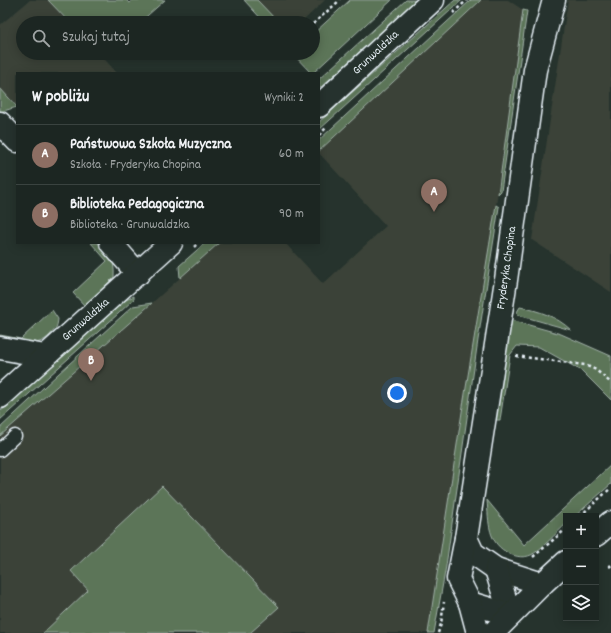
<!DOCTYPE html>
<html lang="pl">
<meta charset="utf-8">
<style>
body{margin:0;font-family:Dekko,sans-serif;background:#252e2a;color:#f1f3f6}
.controls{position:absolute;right:12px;bottom:12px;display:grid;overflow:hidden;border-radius:0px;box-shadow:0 2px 10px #0003}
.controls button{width:36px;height:36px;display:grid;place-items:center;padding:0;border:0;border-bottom:1px solid #3a4340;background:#1c2622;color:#f1f3f6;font:20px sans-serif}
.you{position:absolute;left:397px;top:393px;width:14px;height:14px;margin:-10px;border:3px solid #fff;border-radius:50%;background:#1a73e8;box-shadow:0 0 0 6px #1a73e833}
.badge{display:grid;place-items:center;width:26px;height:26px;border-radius:50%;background:#ffd166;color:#fff;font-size:13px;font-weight:700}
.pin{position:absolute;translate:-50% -33px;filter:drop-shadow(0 1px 2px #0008)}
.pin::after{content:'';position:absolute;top:21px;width:14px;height:12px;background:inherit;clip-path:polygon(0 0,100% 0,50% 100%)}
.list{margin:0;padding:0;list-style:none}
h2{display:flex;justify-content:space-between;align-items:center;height:52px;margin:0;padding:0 16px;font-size:17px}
h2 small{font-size:13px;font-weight:400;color:#a0a5a5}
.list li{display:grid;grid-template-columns:26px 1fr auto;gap:12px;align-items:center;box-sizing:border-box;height:60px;padding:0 16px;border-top:1px solid #3a4340}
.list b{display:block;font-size:15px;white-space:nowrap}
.list p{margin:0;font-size:13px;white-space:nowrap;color:#a0a5a5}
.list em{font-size:13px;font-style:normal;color:#a0a5a5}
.icon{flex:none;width:22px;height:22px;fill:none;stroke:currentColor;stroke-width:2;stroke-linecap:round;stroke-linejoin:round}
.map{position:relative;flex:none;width:611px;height:633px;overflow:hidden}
.search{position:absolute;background:#1c2622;box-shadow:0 2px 10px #0003;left:16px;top:16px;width:304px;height:44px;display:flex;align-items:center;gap:10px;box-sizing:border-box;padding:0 14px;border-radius:22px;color:#a0a5a5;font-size:15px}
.panel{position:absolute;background:#1c2622;box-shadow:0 2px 10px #0003;left:16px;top:72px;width:304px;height:172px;border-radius:0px}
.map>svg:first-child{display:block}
.built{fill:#3b4339}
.green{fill:#5b7459;stroke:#a2b2a8}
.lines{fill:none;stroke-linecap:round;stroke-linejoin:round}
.service-casing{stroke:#e8f1f8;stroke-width:15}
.minor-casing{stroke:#e8f1f8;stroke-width:25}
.tertiary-casing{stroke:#e8f1f8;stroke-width:25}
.path{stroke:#e8f1f8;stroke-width:2.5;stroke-dasharray:3 3;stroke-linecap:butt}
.service{stroke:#26332d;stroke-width:12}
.minor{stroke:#26332d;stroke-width:22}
.tertiary{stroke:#26332d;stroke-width:22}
.labels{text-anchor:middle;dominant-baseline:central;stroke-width:4;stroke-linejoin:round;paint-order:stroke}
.street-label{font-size:12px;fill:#e8f1f8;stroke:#26332d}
</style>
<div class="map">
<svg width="611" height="633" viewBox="0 0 611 633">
<rect width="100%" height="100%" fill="#26332d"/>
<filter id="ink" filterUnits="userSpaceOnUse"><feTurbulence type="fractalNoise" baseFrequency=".025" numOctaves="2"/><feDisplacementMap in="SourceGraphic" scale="8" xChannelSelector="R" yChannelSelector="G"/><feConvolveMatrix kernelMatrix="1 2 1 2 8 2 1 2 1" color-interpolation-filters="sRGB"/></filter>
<g filter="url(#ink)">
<g class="built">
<path d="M 30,0 L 48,0 L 70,23 L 23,23 L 23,53 L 99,53 L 117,73 L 17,73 L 17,107 L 0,88 L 0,25 Z"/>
<path d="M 257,0 L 325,0 L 301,23 L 279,23 Z"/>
<path d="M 481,0 L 508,0 L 523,10 L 494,220 L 462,412 L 428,633 L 250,633 L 279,607 L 162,486 L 71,571 L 88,590 L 43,633 L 0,633 L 0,436 L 152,303 L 219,243 L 285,243 L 323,284 L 386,226 L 319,153 L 319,151 Z"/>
<path d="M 568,0 L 611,0 L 611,292 L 532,240 Z"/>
</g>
<g class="green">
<path d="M 48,0 L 126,0 L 129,3 L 133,0 L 165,0 L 139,23 L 70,23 Z"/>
<path d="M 244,0 L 257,0 L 279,23 L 265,23 Z"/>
<path d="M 350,0 L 392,0 L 313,73 L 311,73 L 292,53 L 313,53 L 313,34 Z"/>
<path d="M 406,0 L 417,0 L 321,87 L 319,86 L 319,79 Z"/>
<path d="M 455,0 L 462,0 L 319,130 L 319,122 Z"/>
<path d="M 471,0 L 481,0 L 319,151 L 319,140 Z"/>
<path d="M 523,10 L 527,11 L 501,191 L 498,194 Z"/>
<path d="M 0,88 L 17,107 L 0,112 Z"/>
<path d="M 496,205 L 499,207 L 478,340 L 446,566 L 434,633 L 428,633 L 462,412 Z"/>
<path d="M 91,243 L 99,243 C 110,256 115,259 114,277 L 85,306 L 73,293 L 107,261 Z"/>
<path d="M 205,243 L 219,243 L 180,278 L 179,266 Z"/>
<path d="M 134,296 L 134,299 L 118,314 L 0,420 L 0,412 L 126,300 Z"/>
<path d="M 152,303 L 0,436 L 0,428 L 58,374 L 133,306 Z"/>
<path d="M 520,307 C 539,311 556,316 571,330 L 518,315 L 517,312 Z"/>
<path d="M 52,310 L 58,319 C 57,328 56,328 50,335 C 37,349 17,343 0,341 L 0,335 L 21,339 Z"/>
<path d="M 511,320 L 561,334 L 611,356 L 611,400 L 582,371 L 539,347 L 517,346 L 510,355 L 500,420 L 496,420 Z"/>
<path d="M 611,465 L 611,484 L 575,516 L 566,516 L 566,524 C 558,531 540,551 531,555 C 524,558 517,557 510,554 C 487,543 489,523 487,500 L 524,545 Z"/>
<path d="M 162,486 L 279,607 L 250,633 L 43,633 L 88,590 L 71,571 Z"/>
</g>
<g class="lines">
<defs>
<path id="service" d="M 0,450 L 15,436"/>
<g id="minor">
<path d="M 0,123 L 17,141"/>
<path d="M 111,243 L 138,274"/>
<path d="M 0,348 L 45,356"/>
<path d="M 596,535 L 611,522"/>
<path d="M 466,538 L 473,553 L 496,569 L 542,584"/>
<path d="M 496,569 L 510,615"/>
<path d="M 470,603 L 510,615"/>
<path d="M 478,633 L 470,603 L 458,579 L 466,538 L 506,280 L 535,70 L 554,0"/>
<path d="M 493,633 L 542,584 L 566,562"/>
</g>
<g id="tertiary">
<path d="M 319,106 L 433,0"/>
<path d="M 0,397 L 171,243"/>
</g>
</defs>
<use href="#service" class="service-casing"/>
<use href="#minor" class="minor-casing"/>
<use href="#tertiary" class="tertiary-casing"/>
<g class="path">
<path d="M 453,13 L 467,0"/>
<path d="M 313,24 L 340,0"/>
<path d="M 319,135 L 326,128"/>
<path d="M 194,247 L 198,243"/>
<path d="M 516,356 L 585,365 L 596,370 L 611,383"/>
<path d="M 580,516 L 611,488"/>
<path d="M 533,557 L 566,529"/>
<path d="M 611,565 L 610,566 L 611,568"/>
<path d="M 438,633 L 441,624 L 444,602"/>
</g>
<use href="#service" class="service"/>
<use href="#minor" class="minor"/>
<use href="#tertiary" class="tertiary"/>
</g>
</g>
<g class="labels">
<g class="street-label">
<text transform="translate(376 53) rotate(-43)">Grunwaldzka</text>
<text transform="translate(507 268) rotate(-82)">Fryderyka Chopina</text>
<text transform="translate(86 320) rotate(-41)">Grunwaldzka</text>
</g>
</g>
</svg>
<div class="controls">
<button>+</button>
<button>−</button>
<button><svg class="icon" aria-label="layers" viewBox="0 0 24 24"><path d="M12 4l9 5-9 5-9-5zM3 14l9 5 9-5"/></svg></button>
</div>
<div class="you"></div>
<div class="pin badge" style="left:434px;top:212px;background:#8d6e63">A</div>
<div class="pin badge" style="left:91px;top:381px;background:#8d6e63">B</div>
<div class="search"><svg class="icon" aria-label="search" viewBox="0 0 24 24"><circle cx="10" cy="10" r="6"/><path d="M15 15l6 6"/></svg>Szukaj tutaj</div>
<section class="panel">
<h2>W pobliżu<small>Wyniki: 2</small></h2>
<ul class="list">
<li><span class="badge" style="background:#8d6e63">A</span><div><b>Państwowa Szkoła Muzyczna</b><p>Szkoła · Fryderyka Chopina</p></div><em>60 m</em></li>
<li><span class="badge" style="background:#8d6e63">B</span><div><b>Biblioteka Pedagogiczna</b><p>Biblioteka · Grunwaldzka</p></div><em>90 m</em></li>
</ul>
</section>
</div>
